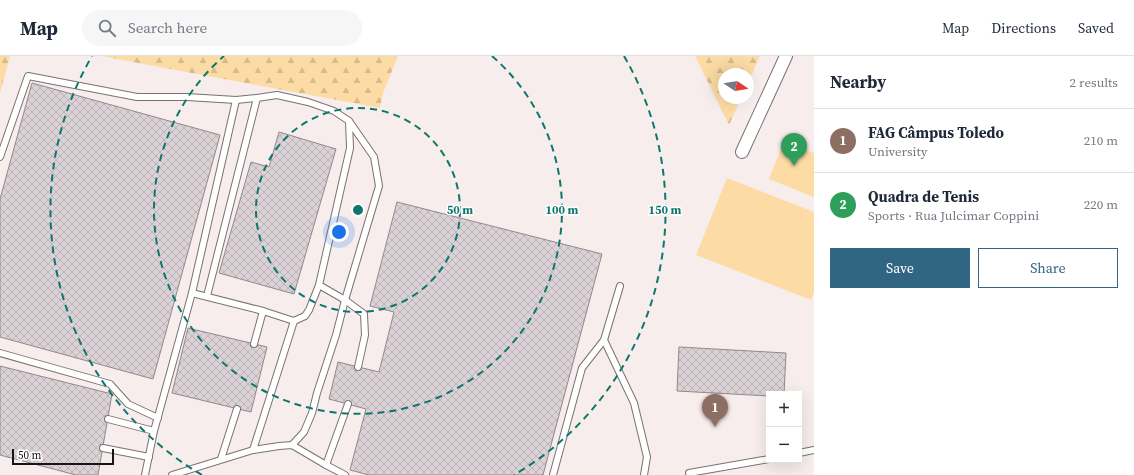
<!DOCTYPE html>
<meta charset="utf-8">
<style>
body{margin:0;font-family:"Source Serif 4",serif;background:#f6f6f7;color:#1f2937}
.controls{position:absolute;right:12px;bottom:12px;display:grid;overflow:hidden;border-radius:0px;box-shadow:0 4px 16px #0002}
.controls button{width:36px;height:36px;display:grid;place-items:center;padding:0;border:0;border-bottom:1px solid #e0e1e3;background:#fff;color:#1f2937;font:20px sans-serif}
.compass{position:absolute;left:718px;top:12px;width:36px;height:36px;border-radius:50%;background:#fff;box-shadow:0 4px 16px #0002;rotate:102deg}
.scale{position:absolute;left:12px;bottom:10px;width:102px;box-sizing:border-box;padding-left:4px;border:2px solid #181515;border-top:0;font-size:11px;line-height:14px;white-space:nowrap;color:#181515;-webkit-text-stroke:3px #fff;paint-order:stroke}
.you{position:absolute;left:339px;top:176px;width:14px;height:14px;margin:-10px;border:3px solid #fff;border-radius:50%;background:#1a73e8;box-shadow:0 0 0 6px #1a73e833}
.badge{display:grid;place-items:center;width:26px;height:26px;border-radius:50%;background:#316682;color:#fff;font-size:13px;font-weight:700}
.pin{position:absolute;translate:-50% -33px;filter:drop-shadow(0 1px 2px #0008)}
.pin::after{content:'';position:absolute;top:21px;width:14px;height:12px;background:inherit;clip-path:polygon(0 0,100% 0,50% 100%)}
.list{margin:0;padding:0;list-style:none}
h2{display:flex;justify-content:space-between;align-items:center;height:52px;margin:0;padding:0 16px;font-size:17px}
h2 small{font-size:13px;font-weight:400;color:#747a83}
.list li{display:grid;grid-template-columns:26px 1fr auto;gap:12px;align-items:center;box-sizing:border-box;height:64px;padding:0 16px;border-top:1px solid #e0e1e3}
.list b{display:block;font-size:15px;white-space:nowrap}
.list p{margin:0;font-size:13px;white-space:nowrap;color:#747a83}
.list em{font-size:13px;font-style:normal;color:#747a83}
.actions{display:flex;gap:8px;padding:12px 16px}
.actions a{flex:1;padding:9px 0;border:1px solid #316682;border-radius:0px;text-align:center;font-size:14px;color:#316682}
.actions .main{background:#316682;color:#fff}
.icon{flex:none;width:22px;height:22px;fill:none;stroke:currentColor;stroke-width:2;stroke-linecap:round;stroke-linejoin:round}
.map{position:relative;flex:none;width:814px;height:419px;overflow:hidden}
header{display:flex;align-items:center;gap:24px;box-sizing:border-box;height:56px;padding:0 20px;background:#fff;border-bottom:1px solid #e0e1e3}
header strong{font-size:19px}
nav{display:flex;gap:22px;margin-inline-start:auto;font-size:14px}
.search{width:280px;height:36px;background:#f6f6f7;display:flex;align-items:center;gap:10px;box-sizing:border-box;padding:0 14px;border-radius:22px;color:#747a83;font-size:15px}
main{display:flex}
aside{flex:1;background:#fff}
.map>svg:first-child{display:block}
.forest{fill:url(#forest-firs)}
.park{fill:#fddba4}
.building{fill:url(#building-cross-hatch);stroke:#91888c}
.lines{fill:none;stroke-linecap:round;stroke-linejoin:round}
.lane-casing{stroke:#7a7170;stroke-width:8}
.street-casing{stroke:#7a7170;stroke-width:14}
.lane{stroke:#fff;stroke-width:6}
.street{stroke:#fff;stroke-width:12}
.ring{fill:none;stroke:#0f766e;stroke-width:2;stroke-dasharray:7 5}
.centre{fill:#0f766e;stroke:#fff;stroke-width:2}
.ring-label{font-size:12px;text-anchor:middle;font-weight:bold;fill:#0f766e;stroke:#fff;stroke-width:3;stroke-linejoin:round;paint-order:stroke}
</style>
<header>
<strong>Map</strong>
<div class="search"><svg class="icon" aria-label="search" viewBox="0 0 24 24"><circle cx="10" cy="10" r="6"/><path d="M15 15l6 6"/></svg>Search here</div>
<nav><a>Map</a><a>Directions</a><a>Saved</a></nav>
</header>
<main>
<div class="map">
<svg width="814" height="419" viewBox="0 0 814 419">
<defs>
<pattern id="forest-firs" width="22" height="20" patternUnits="userSpaceOnUse"><rect width="22" height="20" fill="#fddba4"/><path d="M5 1l3.5 6h-7zM16 11l3.5 6h-7z" fill="#d8bb8c"/></pattern>
<pattern id="building-cross-hatch" width="8" height="8" patternUnits="userSpaceOnUse"><rect width="8" height="8" fill="#dbd2d6"/><path d="M0 0l8 8M0 8l8-8" fill="none" stroke="#bbb3b7"/></pattern>
</defs>
<rect width="100%" height="100%" fill="#f7edec"/>
<g class="forest">
<path d="M 0,0 L 10,0 L 0,37 Z"/>
<path d="M 101,0 L 398,0 L 383,37 L 380,52 Z"/>
<path d="M 695,0 L 760,0 L 748,26 L 748,18 L 724,18 L 724,42 L 741,42 L 729,69 Z"/>
</g>
<g class="park">
<path d="M 784,85 L 814,97 L 814,141 L 769,123 Z"/>
<path d="M 727,122 L 814,156 L 814,236 L 811,244 L 696,199 Z"/>
</g>
<g class="building">
<path d="M 32,27 L 220,79 L 153,323 L 0,281 L 0,143 Z"/>
<path d="M 279,76 L 336,93 L 294,238 L 219,217 L 251,106 L 269,111 Z"/>
<path d="M 397,146 L 602,198 L 543,419 L 369,419 L 350,414 L 366,353 L 329,343 L 338,306 L 379,316 L 394,256 L 370,250 Z"/>
<path d="M 188,272 L 267,291 L 251,356 L 172,337 Z"/>
<path d="M 679,291 L 786,297 L 784,338 L 769,338 L 769,340 L 677,335 Z"/>
<path d="M 0,310 L 112,338 L 98,419 L 76,419 L 0,399 Z"/>
</g>
<g class="lines">
<defs>
<g id="lane">
<path d="M 0,101 L 28,20 L 137,41 L 187,41 L 236,44 L 257,42 L 277,39 L 308,46 L 334,55 L 349,65 L 350,92 L 319,229"/>
<path d="M 192,237 L 236,44"/>
<path d="M 207,240 L 257,42"/>
<path d="M 604,284 L 634,347 L 647,401 L 644,419"/>
<path d="M 254,288 L 263,255"/>
<path d="M 0,297 L 110,328 L 128,348 L 158,362"/>
<path d="M 108,363 L 154,375"/>
<path d="M 292,389 L 304,376 L 312,357 L 317,337 L 336,279 L 345,244 L 379,130 L 374,101 L 349,65"/>
<path d="M 103,392 L 149,401"/>
<path d="M 253,394 L 294,265 L 305,260 L 309,254 L 319,229 L 345,244 L 364,258 L 365,279 L 358,311"/>
<path d="M 799,397 L 814,394"/>
<path d="M 221,403 L 237,353"/>
<path d="M 326,409 L 345,419"/>
<path d="M 689,417 L 769,403"/>
<path d="M 145,419 L 154,375 L 192,237 L 263,255 L 294,265"/>
<path d="M 172,419 L 253,394 L 279,390 L 292,389 L 326,409 L 348,348"/>
<path d="M 553,419 L 582,312 L 604,284 L 620,230"/>
</g>
<path id="street" d="M 742,96 L 786,0"/>
</defs>
<use href="#lane" class="lane-casing"/>
<use href="#street" class="street-casing"/>
<use href="#lane" class="lane"/>
<use href="#street" class="street"/>
</g>
<g class="ring">
<circle cx="358" cy="154" r="102"/>
<path d="M492 0A204 204 0 1 1 224 0"/>
<path d="M202 419A307 307 0 0 1 92 0M624 0A307 307 0 0 1 514 419"/>
</g>
<circle cx="358" cy="154" r="6" class="centre"/>
<g class="ring-label">
<text x="460" y="158">50 m</text>
<text x="562" y="158">100 m</text>
<text x="665" y="158">150 m</text>
</g>
</svg>
<div class="controls">
<button>+</button>
<button>−</button>
</div>
<svg class="compass" viewBox="-18 -18 36 36"><path d="M0-13l5 13h-10z" fill="#e53935"/><path d="M0 13l5-13h-10z" fill="#747a83"/></svg>
<div class="scale">50 m</div>
<div class="you"></div>
<div class="pin badge" style="left:715px;top:371px;background:#8d6e63">1</div>
<div class="pin badge" style="left:794px;top:110px;background:#2e9e5b">2</div>
</div>
<aside>
<h2>Nearby<small>2 results</small></h2>
<ul class="list">
<li><span class="badge" style="background:#8d6e63">1</span><div><b>FAG Câmpus Toledo</b><p>University</p></div><em>210 m</em></li>
<li><span class="badge" style="background:#2e9e5b">2</span><div><b>Quadra de Tenis</b><p>Sports · Rua Julcimar Coppini</p></div><em>220 m</em></li>
</ul>
<div class="actions"><a class="main">Save</a><a>Share</a></div>
</aside>
</main>
